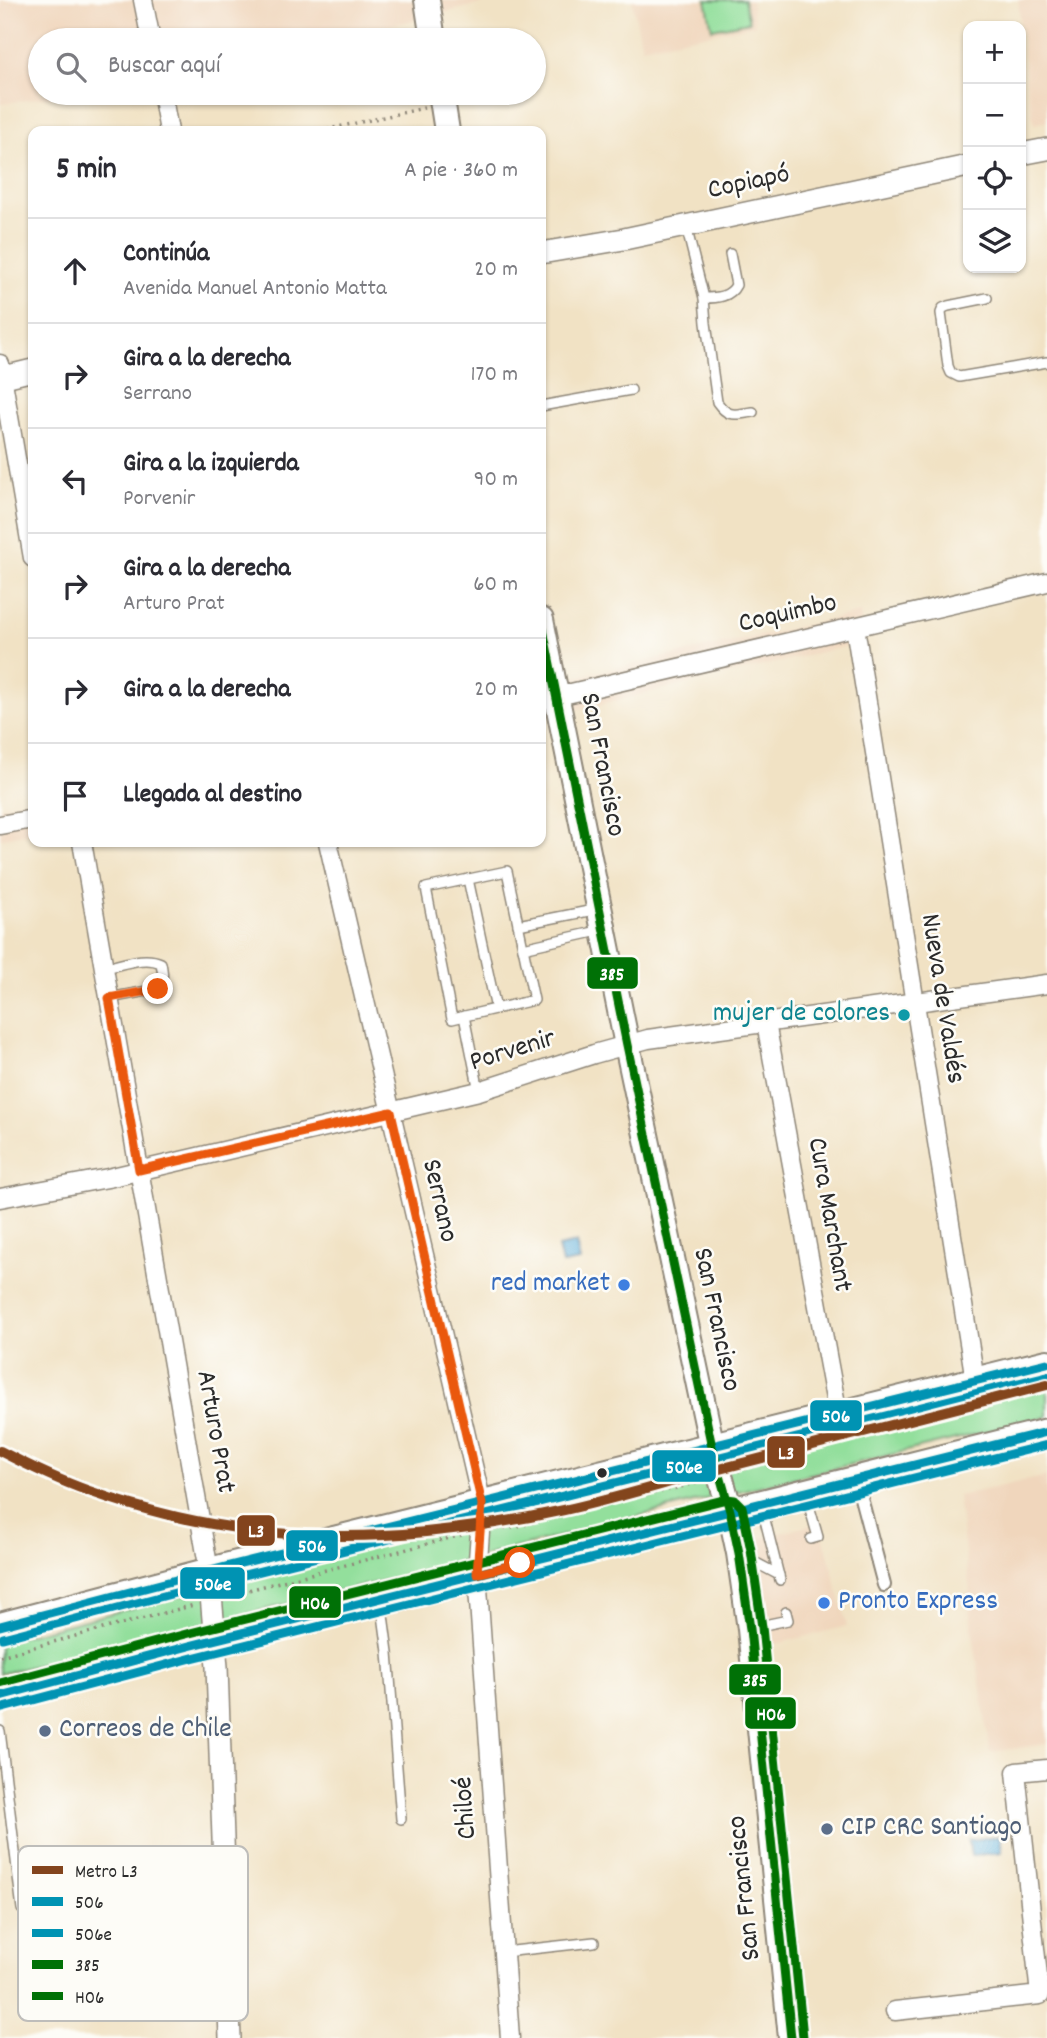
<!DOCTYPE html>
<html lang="es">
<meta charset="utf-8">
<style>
body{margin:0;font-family:Dekko,sans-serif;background:#f2f2f3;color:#2b2b33}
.controls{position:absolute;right:21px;top:21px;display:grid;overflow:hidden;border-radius:14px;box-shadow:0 2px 5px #0004}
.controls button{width:63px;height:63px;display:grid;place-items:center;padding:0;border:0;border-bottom:2px solid #e1e1e2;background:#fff;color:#2b2b33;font:35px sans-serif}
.stop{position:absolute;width:21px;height:21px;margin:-16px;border:5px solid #ea580c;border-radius:50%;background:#fff}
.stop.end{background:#ea580c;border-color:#fff;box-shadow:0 2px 7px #0008}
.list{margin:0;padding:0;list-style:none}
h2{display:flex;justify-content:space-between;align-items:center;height:91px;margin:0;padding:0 28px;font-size:30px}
h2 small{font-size:23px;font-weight:400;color:#7c7c81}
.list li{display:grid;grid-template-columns:46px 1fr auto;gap:21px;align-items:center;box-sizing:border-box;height:105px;padding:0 28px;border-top:2px solid #e1e1e2}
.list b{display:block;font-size:26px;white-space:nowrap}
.list p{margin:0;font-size:23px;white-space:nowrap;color:#7c7c81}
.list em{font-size:23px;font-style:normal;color:#7c7c81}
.icon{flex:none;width:38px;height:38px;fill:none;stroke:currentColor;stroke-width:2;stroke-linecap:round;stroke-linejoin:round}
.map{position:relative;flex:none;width:1047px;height:2038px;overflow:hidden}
.search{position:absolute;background:#fff;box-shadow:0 2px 5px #0004;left:28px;top:28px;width:518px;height:77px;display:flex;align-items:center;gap:18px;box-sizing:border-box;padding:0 24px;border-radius:38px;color:#7c7c81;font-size:26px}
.panel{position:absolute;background:#fff;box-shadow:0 2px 5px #0004;left:28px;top:126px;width:518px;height:721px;border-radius:14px}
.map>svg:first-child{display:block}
.built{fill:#f0d6bc}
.green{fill:#93df9c;stroke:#5f8564;stroke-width:2}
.water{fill:#62b1dc;stroke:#466e84;stroke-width:2}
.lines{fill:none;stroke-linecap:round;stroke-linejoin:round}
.service-casing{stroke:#8e8678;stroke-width:12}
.pedestrian-casing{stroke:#8e8678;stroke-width:16}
.minor-casing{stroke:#8e8678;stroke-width:21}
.tertiary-casing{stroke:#8e8678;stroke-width:24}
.secondary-casing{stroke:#8e8678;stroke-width:28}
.primary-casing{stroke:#8e8678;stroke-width:30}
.path{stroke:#8e8678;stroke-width:3.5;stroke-dasharray:2 5;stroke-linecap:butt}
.service{stroke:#fff;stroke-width:9}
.pedestrian{stroke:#fff;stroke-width:12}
.minor{stroke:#fff;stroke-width:18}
.tertiary{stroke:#fff;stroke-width:21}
.secondary{stroke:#fff;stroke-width:24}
.primary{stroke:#fff;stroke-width:26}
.bus-1-casing{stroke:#fdfcf7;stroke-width:14}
.bus-2-casing{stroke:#fdfcf7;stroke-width:14}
.bus-3-casing{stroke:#fdfcf7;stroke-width:14}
.bus-4-casing{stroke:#fdfcf7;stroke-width:14}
.bus-1{stroke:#0093b3;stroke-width:9}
.bus-2{stroke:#0093b3;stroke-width:9}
.bus-3{stroke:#007106;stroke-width:9}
.bus-4{stroke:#007106;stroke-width:9}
.metro-1-casing{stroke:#fdfcf7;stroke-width:16}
.metro-1{stroke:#83441d;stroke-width:10}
.route{stroke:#ea580c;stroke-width:9}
.culture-dot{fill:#0f9aa8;stroke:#fdfcf7;stroke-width:2.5}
.shop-dot{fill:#3f7fe0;stroke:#fdfcf7;stroke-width:2.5}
.bus-dot{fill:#2b2b2b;stroke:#fdfcf7;stroke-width:2.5}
.service-dot{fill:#5c6f8a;stroke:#fdfcf7;stroke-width:2.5}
.labels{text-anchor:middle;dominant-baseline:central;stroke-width:5;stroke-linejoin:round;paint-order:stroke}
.street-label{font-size:28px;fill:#2b2b2b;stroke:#fdfcf7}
.culture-label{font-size:28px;fill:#0d838f;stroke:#fdfcf7;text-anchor:end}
.shop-label{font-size:28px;fill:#366cbe;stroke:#fdfcf7;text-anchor:end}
.service-label{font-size:28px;fill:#4e5e75;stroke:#fdfcf7;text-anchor:start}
.key{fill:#fdfcf7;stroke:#bebdba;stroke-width:2}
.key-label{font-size:19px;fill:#2b2b2b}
.line-badge{stroke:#fdfcf7;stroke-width:2.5}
.badge-label{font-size:19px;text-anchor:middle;font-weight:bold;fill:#fff}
</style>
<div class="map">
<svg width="1047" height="2038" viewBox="0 0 1047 2038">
<rect width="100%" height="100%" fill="#fdfcf7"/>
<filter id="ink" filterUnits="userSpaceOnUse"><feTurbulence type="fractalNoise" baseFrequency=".0143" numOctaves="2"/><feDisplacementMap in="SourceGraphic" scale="14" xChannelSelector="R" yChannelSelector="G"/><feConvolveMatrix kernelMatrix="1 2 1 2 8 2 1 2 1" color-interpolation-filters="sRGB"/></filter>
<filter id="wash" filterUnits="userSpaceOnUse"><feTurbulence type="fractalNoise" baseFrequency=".00686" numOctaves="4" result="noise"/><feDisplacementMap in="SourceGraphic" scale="28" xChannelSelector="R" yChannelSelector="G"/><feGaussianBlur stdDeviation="1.57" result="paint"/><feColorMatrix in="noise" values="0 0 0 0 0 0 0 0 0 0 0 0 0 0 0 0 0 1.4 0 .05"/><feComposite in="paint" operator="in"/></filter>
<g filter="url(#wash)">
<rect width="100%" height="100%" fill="#f1e2c4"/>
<g class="built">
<path d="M 0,0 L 497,0 L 331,40 L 40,40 L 40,93 L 74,93 L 0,104 Z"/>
<path d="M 632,0 L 751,0 L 755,25 L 642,47 Z"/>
<path d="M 1018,0 L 1047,0 L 1047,121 L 1034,124 L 1027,88 Z"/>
<path d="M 860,613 L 864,642 L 541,718 L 541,685 Z"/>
<path d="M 33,800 L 33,832 L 0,839 L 0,807 Z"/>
<path d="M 1047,1476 L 1047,1744 L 990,1752 L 967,1593 L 970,1592 L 958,1496 Z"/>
<path d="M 820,1523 L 847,1626 L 760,1648 L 746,1542 Z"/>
</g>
<g class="green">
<path d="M 706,0 L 744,0 L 749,22 L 712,29 Z"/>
<path d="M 1047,1383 L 1047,1417 L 694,1502 L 441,1567 L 0,1674 L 0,1642 L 433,1530 Z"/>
</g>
<g class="water">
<path d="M 576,1243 L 580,1261 L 562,1264 L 558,1247 Z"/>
<path d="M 1000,1836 L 1002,1852 L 971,1856 L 969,1840 Z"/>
</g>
</g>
<g filter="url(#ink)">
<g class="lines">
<defs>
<g id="service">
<path d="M 686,226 L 704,298 C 717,298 730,297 736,285 L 730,254"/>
<path d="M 704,298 L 706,323 L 717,402 C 729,419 735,414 753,412"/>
<path d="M 987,298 L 948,306 L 943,308 L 941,313 L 948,366 L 951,373 L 959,377 L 1047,362"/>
<path d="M 541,406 L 631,390"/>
<path d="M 507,871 L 534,1000 L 452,1019 L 426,888 Z"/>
<path d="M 468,879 L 496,1009"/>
<path d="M 518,925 L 599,909"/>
<path d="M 523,948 L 603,930"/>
<path d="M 104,968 C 122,965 144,955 161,963 C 163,973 164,980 158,989 L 109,998"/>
<path d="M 464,1016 L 479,1091"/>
<path d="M 806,1495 L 818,1537 L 811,1539"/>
<path d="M 761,1504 L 780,1580"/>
<path d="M 743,1556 L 779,1575"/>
<path d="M 381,1600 L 388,1652 L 401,1819"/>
<path d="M 750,1628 L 788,1620 L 786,1612"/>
<path d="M 0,1731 L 22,1909"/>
<path d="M 63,1939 L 226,1931"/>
<path d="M 504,1952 L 594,1942"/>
<path d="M 54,1998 L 228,1983"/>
</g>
<path id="pedestrian" d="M 856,1479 L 884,1585"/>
<g id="minor">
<path d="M 143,0 L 151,40"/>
<path d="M 162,93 L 169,131"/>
<path d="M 0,364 L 33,558"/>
<path d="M 855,627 L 975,1380"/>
<path d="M 541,700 L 1047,582"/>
<path d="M 0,825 L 33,819"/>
<path d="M 82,842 L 209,1571"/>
<path d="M 328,842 L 482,1504 L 477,1574 L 510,2038"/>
<path d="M 766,1023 L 838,1415"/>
<path d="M 0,1198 L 108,1178 L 479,1091 L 594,1054 L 648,1039 L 1047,984"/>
<path d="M 895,2011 L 1040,1995 L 1016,1772 L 1047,1769"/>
</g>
<g id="tertiary">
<path d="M 1021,154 L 1047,149"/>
<path d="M 541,253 L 624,239 L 968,166"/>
<path d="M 0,378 L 33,370"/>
<path d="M 209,1571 L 217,1667 L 230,2038"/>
</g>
<g id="secondary">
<path d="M 427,0 L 433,40"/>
<path d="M 441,93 L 447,131"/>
<path d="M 541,620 L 627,1045 L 712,1447 L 730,1511 L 739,1553 L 750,1629 L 791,2038"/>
</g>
<g id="primary">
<path d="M 0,1626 L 229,1566 L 1047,1363"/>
<path d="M 0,1696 L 189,1646 L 1047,1432"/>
</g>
</defs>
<use href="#service" class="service-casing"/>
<use href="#pedestrian" class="pedestrian-casing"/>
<use href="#minor" class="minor-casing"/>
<use href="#tertiary" class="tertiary-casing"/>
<use href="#secondary" class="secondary-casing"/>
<use href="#primary" class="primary-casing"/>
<g class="path">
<path d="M 320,131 L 424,108"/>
<path d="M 738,1471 L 889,1427"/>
<path d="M 497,1529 L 515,1527 L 701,1482"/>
<path d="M 229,1595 L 462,1535"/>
<path d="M 0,1656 L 194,1605"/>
</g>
<use href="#service" class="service"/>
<use href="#pedestrian" class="pedestrian"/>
<use href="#minor" class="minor"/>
<use href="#tertiary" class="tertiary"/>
<use href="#secondary" class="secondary"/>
<use href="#primary" class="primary"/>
<defs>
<g id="bus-1">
<path d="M 0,1626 L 229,1566 L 1047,1363"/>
<path d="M 0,1696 L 189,1646 L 1047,1432"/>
</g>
<g id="bus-2">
<path d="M 3,1638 L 232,1578 L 1047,1376"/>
<path d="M 3,1708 L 192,1658 L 1047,1445"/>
</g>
<path id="bus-3" d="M 541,620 L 627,1045 L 712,1447 L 730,1511 L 739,1553 L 750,1629 L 791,2038"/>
<path id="bus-4" d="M 0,1683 L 186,1634 L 727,1499 L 735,1500 L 742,1507 L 751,1550 L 762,1627 L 803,2037"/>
</defs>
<use href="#bus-1" class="bus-1-casing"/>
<use href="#bus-2" class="bus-2-casing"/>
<use href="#bus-3" class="bus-3-casing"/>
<use href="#bus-4" class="bus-4-casing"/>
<use href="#bus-1" class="bus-1"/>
<use href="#bus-2" class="bus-2"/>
<use href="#bus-3" class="bus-3"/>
<use href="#bus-4" class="bus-4"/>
<defs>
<path id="metro-1" d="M 0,1451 C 29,1466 58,1480 89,1491 C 251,1549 398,1546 564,1510 C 610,1500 655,1486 700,1474 C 816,1445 931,1414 1047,1385"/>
</defs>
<use href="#metro-1" class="metro-1-casing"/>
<use href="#metro-1" class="metro-1"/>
</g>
</g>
<g class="lines" filter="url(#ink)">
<path class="route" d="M 158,989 L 109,998 L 139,1170 L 391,1112 L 482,1504 L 477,1574 L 520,1563"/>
</g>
<circle class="culture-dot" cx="904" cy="1015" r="7"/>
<g class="shop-dot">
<circle cx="624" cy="1285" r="7"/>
<circle cx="824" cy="1603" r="7"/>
</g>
<circle class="bus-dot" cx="602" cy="1473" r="6"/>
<g class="service-dot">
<circle cx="45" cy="1731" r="7"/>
<circle cx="827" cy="1829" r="7"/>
</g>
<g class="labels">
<g class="street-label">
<text transform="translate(749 184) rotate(-12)">Copiapó</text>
<text transform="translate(788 615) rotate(-13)">Coquimbo</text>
<text transform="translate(601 765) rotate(79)">San Francisco</text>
<text transform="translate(941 999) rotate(81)">Nueva de Valdés</text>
<text transform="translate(513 1052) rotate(-17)">Porvenir</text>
<text transform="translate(438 1201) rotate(77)">Serrano</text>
<text transform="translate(828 1215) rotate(80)">Cura Marchant</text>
<text transform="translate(715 1320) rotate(78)">San Francisco</text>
<text transform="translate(214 1432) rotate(80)">Arturo Prat</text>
<text transform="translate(467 1808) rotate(-94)">Chiloé</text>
<text transform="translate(746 1888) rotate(-96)">San Francisco</text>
</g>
<g class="culture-label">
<text x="890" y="1015">mujer de colores</text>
</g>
<g class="shop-label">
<text x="610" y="1285">red market</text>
<text x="838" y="1603" text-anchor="start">Pronto Express</text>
</g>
<g class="service-label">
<text x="59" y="1731">Correos de Chile</text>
<text x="841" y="1829">CIP CRC Santiago</text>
</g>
</g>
<rect x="18" y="1846" width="230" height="175" rx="10" class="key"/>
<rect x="32" y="1866" width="31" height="8" fill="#83441d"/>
<rect x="32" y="1897" width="31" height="9" fill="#0093b3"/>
<rect x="32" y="1929" width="31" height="8" fill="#0093b3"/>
<rect x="32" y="1960" width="31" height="9" fill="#007106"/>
<rect x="32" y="1992" width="31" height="8" fill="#007106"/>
<g class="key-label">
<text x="75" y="1877">Metro L3</text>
<text x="75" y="1908">506</text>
<text x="75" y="1940">506e</text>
<text x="75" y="1971">385</text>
<text x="75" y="2003">H06</text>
</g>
<g class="line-badge">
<rect x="586" y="956" width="53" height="34" rx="7" fill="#007106"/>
<rect x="809" y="1399" width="54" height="33" rx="7" fill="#0093b3"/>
<rect x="766" y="1435" width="40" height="34" rx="7" fill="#83441d"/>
<rect x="651" y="1449" width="66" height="34" rx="7" fill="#0093b3"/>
<rect x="236" y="1514" width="40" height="33" rx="7" fill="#83441d"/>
<rect x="285" y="1529" width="54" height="33" rx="7" fill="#0093b3"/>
<rect x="179" y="1566" width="67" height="34" rx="7" fill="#0093b3"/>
<rect x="288" y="1585" width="54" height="34" rx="7" fill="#007106"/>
<rect x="728" y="1663" width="54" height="33" rx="7" fill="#007106"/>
<rect x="744" y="1696" width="53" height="34" rx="7" fill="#007106"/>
</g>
<g class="badge-label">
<text x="612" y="980">385</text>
<text x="836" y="1422">506</text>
<text x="786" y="1459">L3</text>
<text x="684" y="1473">506e</text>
<text x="256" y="1537">L3</text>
<text x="312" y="1552">506</text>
<text x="213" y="1590">506e</text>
<text x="315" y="1609">H06</text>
<text x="755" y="1686">385</text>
<text x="771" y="1720">H06</text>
</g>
</svg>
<div class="controls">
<button>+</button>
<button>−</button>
<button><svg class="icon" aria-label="locate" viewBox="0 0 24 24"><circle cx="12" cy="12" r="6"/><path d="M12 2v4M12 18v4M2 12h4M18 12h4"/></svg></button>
<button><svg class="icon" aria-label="layers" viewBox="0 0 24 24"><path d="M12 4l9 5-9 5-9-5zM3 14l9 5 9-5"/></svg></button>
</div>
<div class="stop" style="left:520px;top:1563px"></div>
<div class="stop end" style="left:158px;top:989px"></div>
<div class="search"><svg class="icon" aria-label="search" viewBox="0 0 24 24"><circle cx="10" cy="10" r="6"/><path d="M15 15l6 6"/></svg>Buscar aquí</div>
<section class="panel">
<h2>5 min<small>A pie · 360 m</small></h2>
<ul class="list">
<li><svg class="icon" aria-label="ahead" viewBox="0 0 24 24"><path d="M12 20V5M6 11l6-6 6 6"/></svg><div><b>Continúa</b><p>Avenida Manuel Antonio Matta</p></div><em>20 m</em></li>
<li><svg class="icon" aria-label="right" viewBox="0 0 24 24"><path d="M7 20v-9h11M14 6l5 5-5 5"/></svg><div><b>Gira a la derecha</b><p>Serrano</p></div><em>170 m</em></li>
<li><svg class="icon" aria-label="left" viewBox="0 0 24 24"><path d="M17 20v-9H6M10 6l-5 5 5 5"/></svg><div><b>Gira a la izquierda</b><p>Porvenir</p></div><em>90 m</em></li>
<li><svg class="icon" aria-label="right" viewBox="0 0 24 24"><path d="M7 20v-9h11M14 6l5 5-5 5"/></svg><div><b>Gira a la derecha</b><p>Arturo Prat</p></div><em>60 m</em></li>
<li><svg class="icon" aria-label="right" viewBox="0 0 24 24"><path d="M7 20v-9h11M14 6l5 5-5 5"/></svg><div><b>Gira a la derecha</b></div><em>20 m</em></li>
<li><svg class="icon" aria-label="arrive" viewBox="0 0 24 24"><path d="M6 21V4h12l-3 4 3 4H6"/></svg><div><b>Llegada al destino</b></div></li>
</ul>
</section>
</div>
